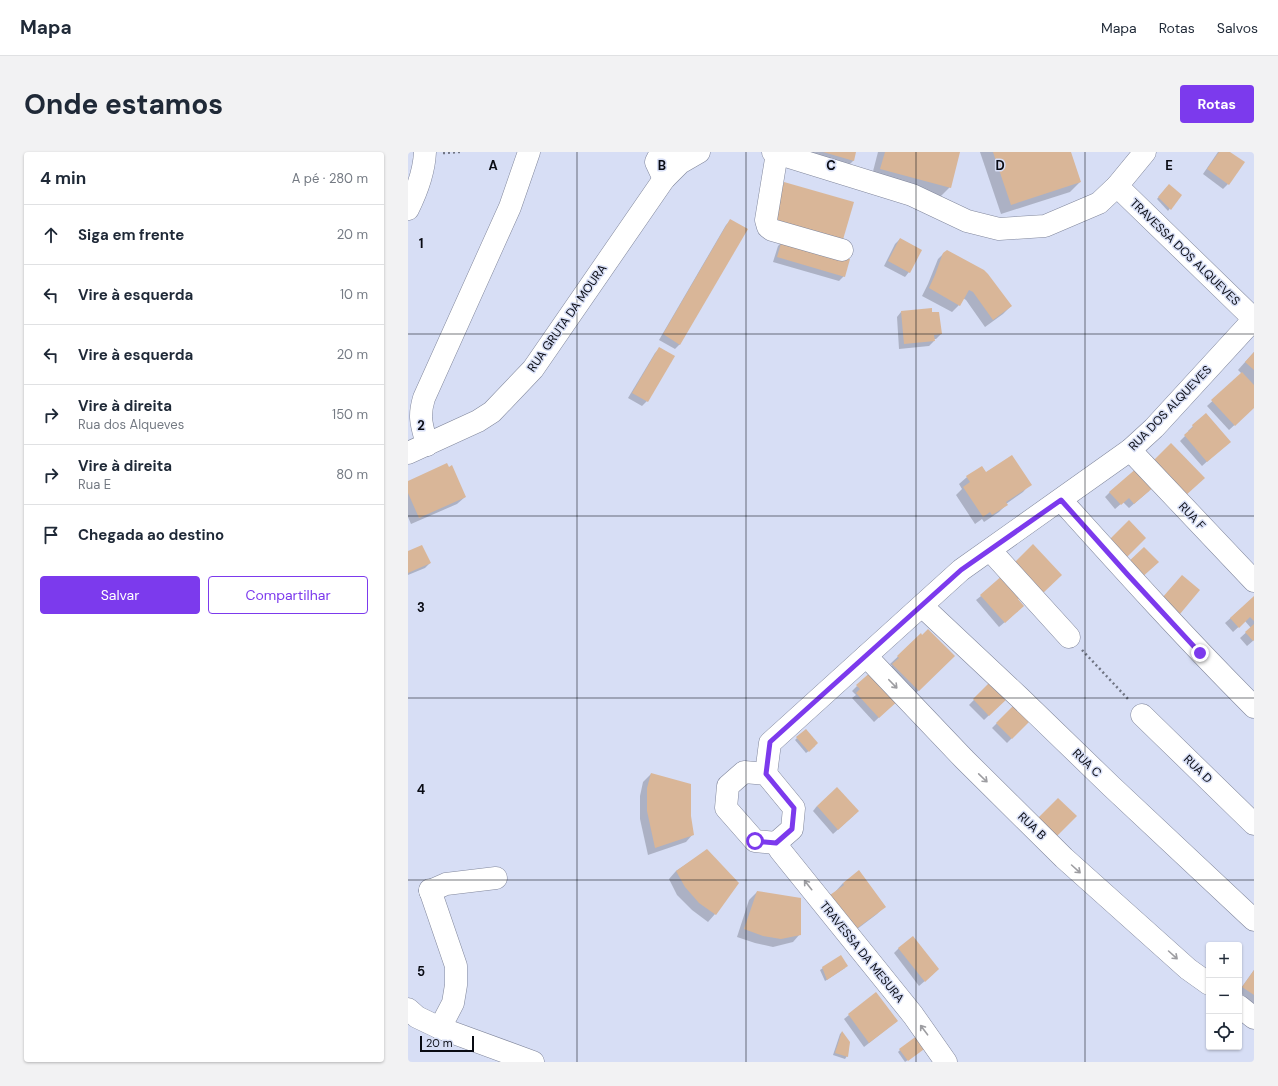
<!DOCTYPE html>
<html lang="pt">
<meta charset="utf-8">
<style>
body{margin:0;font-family:"DM Sans",sans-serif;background:#f2f2f3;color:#1f2937}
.controls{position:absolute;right:12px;bottom:12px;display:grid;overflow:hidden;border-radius:4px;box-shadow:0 1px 3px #0004}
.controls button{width:36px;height:36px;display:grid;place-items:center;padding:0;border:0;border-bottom:1px solid #e0e1e3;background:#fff;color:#1f2937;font:20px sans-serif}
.scale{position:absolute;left:12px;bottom:10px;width:54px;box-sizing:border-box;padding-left:4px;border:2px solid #090b13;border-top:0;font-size:11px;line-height:14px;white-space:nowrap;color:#090b13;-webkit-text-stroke:3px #d7def5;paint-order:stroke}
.stop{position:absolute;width:12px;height:12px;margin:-9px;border:3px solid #7c3aed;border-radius:50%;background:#fff}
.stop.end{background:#7c3aed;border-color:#fff;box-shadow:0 1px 4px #0008}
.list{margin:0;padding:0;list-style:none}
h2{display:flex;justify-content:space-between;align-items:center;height:52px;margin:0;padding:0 16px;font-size:17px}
h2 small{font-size:13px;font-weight:400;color:#747a83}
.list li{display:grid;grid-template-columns:26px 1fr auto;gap:12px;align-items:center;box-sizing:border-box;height:60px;padding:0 16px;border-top:1px solid #e0e1e3}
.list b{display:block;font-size:15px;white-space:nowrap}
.list p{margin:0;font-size:13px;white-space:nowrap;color:#747a83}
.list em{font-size:13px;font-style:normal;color:#747a83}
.actions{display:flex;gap:8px;padding:12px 16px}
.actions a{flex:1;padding:9px 0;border:1px solid #7c3aed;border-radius:4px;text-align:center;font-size:14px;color:#7c3aed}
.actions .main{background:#7c3aed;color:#fff}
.icon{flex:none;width:22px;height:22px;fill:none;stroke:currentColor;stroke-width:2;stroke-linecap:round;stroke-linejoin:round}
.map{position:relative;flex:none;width:846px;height:910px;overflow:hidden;border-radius:4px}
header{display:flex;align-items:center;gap:24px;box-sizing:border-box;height:56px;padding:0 20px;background:#fff;border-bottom:1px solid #e0e1e3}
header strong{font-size:19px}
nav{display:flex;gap:22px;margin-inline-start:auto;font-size:14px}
.intro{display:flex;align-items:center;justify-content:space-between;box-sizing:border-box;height:96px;padding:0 24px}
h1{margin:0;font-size:28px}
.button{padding:10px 18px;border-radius:4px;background:#7c3aed;color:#fff;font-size:14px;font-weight:700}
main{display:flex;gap:24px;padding:0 24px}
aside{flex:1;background:#fff;border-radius:4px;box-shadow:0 1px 3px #0004}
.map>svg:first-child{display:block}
.shadow{fill:#0003}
.building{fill:#d9b698}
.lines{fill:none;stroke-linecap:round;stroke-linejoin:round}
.minor-casing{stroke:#81879c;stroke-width:23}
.path{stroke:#707584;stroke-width:2.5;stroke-dasharray:2 3;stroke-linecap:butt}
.minor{stroke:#fff;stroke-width:22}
.oneway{stroke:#9d9da1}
.route{stroke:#7c3aed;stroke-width:5}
.grid{fill:none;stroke:#090b13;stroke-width:1;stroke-opacity:0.55}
.labels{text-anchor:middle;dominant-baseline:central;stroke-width:3;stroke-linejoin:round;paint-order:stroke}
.street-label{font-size:12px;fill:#090b13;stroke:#d7def5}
.grid-label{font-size:13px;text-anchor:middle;font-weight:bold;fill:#090b13;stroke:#d7def5;stroke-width:3;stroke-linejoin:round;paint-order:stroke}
</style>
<header>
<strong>Mapa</strong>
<nav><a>Mapa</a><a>Rotas</a><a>Salvos</a></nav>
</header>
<div class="intro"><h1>Onde estamos</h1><a class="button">Rotas</a></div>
<main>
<aside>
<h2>4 min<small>A pé · 280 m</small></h2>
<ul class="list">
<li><svg class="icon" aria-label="ahead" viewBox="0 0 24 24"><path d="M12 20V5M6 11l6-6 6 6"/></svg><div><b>Siga em frente</b></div><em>20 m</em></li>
<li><svg class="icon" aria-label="left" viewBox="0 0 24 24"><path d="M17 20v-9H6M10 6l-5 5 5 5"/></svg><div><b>Vire à esquerda</b></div><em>10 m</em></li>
<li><svg class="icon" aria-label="left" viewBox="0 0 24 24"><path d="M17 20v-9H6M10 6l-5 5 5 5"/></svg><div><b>Vire à esquerda</b></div><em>20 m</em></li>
<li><svg class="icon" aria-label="right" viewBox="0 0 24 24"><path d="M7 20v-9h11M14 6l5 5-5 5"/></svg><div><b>Vire à direita</b><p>Rua dos Alqueves</p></div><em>150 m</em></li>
<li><svg class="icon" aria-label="right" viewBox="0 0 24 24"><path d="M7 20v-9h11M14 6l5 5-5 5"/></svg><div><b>Vire à direita</b><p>Rua E</p></div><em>80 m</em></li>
<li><svg class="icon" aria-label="arrive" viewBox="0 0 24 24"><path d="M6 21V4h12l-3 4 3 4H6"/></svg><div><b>Chegada ao destino</b></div></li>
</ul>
<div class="actions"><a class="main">Salvar</a><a>Compartilhar</a></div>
</aside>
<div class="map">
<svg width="846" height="910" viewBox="0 0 846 910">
<rect width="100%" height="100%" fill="#d7def5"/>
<g class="shadow">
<path d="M 370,0 L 447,0 L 445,9 L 435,19 Z"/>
<path d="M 470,0 L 551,0 L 542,35 L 532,45 L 463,27 Z"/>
<path d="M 572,0 L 662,0 L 672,30 L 662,40 L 593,62 Z"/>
<path d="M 810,0 L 821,0 L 820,32 L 815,37 L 795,22 Z"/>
<path d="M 759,35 L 772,43 L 760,59 L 749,47 Z"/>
<path d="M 323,68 L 272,192 L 267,197 L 251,188 L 318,73 Z"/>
<path d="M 492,87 L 501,120 L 497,125 L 476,114 L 487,92 Z"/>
<path d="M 375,89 L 436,124 L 431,129 L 365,110 L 370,94 Z"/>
<path d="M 537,100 L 603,154 L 595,162 L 577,175 L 558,148 L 555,146 L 551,153 L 544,160 L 514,144 L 520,132 L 530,107 Z"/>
<path d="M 493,160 L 533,182 L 528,187 L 525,187 L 526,189 L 521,194 L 491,197 L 489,165 Z"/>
<path d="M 252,196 L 265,204 L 239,249 L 234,254 L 220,246 L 247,201 Z"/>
<path d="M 846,200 L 846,255 L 821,278 L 799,254 L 834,222 L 830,218 Z"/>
<path d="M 785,274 L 816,294 L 794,314 L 772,289 L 781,280 L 780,279 Z"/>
<path d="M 574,315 L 578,321 L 622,332 L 615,340 L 598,352 L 598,353 L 591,360 L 576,370 L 574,367 L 567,372 L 548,343 L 554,337 L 551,332 L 559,325 Z"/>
<path d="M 0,330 L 57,345 L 49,352 L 3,372 L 0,365 Z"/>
<path d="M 741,339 L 721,356 L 715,350 L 707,357 L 697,345 L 702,340 Z"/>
<path d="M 0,400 L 22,411 L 17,416 L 0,423 Z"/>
<path d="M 573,444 L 609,447 L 610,459 L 591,475 L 568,448 Z"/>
<path d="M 846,445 L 846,488 L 839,494 L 832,486 L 843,476 L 837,469 L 825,480 L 817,471 Z"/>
<path d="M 513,483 L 545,504 L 503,546 L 477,520 L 484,514 L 482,512 Z"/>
<path d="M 584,529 L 600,545 L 576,568 L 561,553 Z"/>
<path d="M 449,534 L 486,551 L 466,570 L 444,546 L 448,543 L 444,539 Z"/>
<path d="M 609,551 L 624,566 L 599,591 L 584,576 Z"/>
<path d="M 389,586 L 407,594 L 398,601 L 387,588 Z"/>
<path d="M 243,622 L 282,664 L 285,682 L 278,690 L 240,703 L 232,667 L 232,644 L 235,630 Z"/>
<path d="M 409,654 L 445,664 L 425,682 L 405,659 Z"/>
<path d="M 298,699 L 330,731 L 307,762 L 300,770 L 284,758 L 269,743 L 261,727 L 268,719 Z"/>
<path d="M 435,731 L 476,755 L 469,762 L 440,784 L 428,739 Z"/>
<path d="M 349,740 L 392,782 L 385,790 L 365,795 L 347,791 L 329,785 L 341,748 Z"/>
<path d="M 491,796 L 525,822 L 511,834 L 486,801 Z"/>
<path d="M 415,816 L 437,816 L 417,829 L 412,818 Z"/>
<path d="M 846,818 L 846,852 L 831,840 L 831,839 Z"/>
<path d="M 468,841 L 489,869 L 456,895 L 436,867 Z"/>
<path d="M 434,880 L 439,904 L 437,907 L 425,903 L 432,882 Z"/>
<path d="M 515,897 L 497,910 L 490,900 L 492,898 Z"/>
</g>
<g class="building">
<path d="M 415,0 L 448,0 L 446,9 Z"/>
<path d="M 477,0 L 552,0 L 543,36 L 472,17 Z"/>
<path d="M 585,0 L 663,0 L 673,30 L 603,53 Z"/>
<path d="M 811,0 L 822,0 L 837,10 L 821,33 L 799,17 Z"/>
<path d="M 376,30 L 446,50 L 434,91 L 364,71 Z"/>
<path d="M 761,32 L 774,43 L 763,58 L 750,45 Z"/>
<path d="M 322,67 L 340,77 L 272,193 L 255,182 Z"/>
<path d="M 492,86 L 514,98 L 502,121 L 480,109 Z"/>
<path d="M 374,88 L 442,107 L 437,125 L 369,105 Z"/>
<path d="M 539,98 L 576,118 L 580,122 L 604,154 L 585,168 L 565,140 L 561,138 L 552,154 L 521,136 L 527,123 L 535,101 Z"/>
<path d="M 524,156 L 524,160 L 531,160 L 534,182 L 526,183 L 527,189 L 496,192 L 493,159 Z"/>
<path d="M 251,195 L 267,204 L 240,250 L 224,241 Z"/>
<path d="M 846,200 L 846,218 L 837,210 Z"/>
<path d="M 834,220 L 846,233 L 846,256 L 827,274 L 803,248 Z"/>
<path d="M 798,261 L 823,290 L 799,310 L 776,283 L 785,275 L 784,273 Z"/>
<path d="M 763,291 L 797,326 L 777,344 L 744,310 Z"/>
<path d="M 604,303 L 624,333 L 598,350 L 600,353 L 584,363 L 582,360 L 575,365 L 555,335 L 562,330 L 558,324 L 574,314 L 578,320 Z"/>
<path d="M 39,311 L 41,315 L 44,313 L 58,345 L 11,366 L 0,341 L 0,329 Z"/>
<path d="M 730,315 L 747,334 L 726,352 L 721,346 L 713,353 L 701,340 Z"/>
<path d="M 721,368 L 738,386 L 716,408 L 698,391 Z"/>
<path d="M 625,392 L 654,423 L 634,442 L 605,412 Z"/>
<path d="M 14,393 L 23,411 L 0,421 L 0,399 Z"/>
<path d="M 736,395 L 751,410 L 732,427 L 718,412 Z"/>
<path d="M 596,422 L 615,443 L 610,447 L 616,454 L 597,471 L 572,443 Z"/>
<path d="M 774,423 L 792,438 L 772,462 L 754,446 Z"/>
<path d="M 846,444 L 846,469 L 842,465 L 831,476 L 822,466 Z"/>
<path d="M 846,472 L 846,488 L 845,489 L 837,480 Z"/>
<path d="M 520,477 L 547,504 L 511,539 L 484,512 L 491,506 L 489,504 L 513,481 L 514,483 Z"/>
<path d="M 465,518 L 492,547 L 471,566 L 448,541 L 452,537 L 448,533 Z"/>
<path d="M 584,528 L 601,545 L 581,564 L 565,547 Z"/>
<path d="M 609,550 L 625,566 L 604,587 L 588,571 Z"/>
<path d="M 398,577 L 410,591 L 401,600 L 388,585 Z"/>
<path d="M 243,621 L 283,632 L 283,664 L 286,683 L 247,696 L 239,659 L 239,636 Z"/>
<path d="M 429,635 L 451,659 L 430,678 L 409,654 Z"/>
<path d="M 650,646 L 669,664 L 647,686 L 628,668 Z"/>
<path d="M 299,697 L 331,731 L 308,763 L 291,751 L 277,735 L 268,719 Z"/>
<path d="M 451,718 L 478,755 L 448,777 L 422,743 L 436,733 L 435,731 Z"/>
<path d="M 349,739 L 393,746 L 393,783 L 373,787 L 355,784 L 336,777 Z"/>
<path d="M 505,784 L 531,817 L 517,830 L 490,796 Z"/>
<path d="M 433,803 L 440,814 L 419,828 L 414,815 Z"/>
<path d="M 846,818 L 846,843 L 834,835 Z"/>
<path d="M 468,840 L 490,869 L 461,891 L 440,862 Z"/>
<path d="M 434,879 L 442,890 L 440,905 L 427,901 Z"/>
<path d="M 510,883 L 519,895 L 500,909 L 491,897 Z"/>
</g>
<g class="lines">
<defs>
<g id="minor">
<path d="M 365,0 L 504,43 L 559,69 L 591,77 L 637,74 L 691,51 L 709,34 L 737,0"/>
<path d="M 369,1 L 358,68 L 360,75 L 364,78 L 434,98"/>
<path d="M 256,27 L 248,10 L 250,6 L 258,0"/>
<path d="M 709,34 L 846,167"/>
<path d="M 0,57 C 9,39 16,21 17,0"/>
<path d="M 19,293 C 14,273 10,266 16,246 L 102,55 L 121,0"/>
<path d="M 722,298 L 846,429"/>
<path d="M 0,301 L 70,269 L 84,260 L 125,217 L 256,27 L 272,11 L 291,0"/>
<path d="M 653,348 C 716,418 779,488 846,555"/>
<path d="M 582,398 L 661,485"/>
<path d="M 514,454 L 611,545 L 703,634 L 846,768"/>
<path d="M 458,504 L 556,607 L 656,706 L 780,817 L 801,832"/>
<path d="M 734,563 L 846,672"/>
<path d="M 336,620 L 358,622 L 386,656 L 384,677 L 368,691 L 347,689 L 318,656 L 320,634 Z"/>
<path d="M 358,622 L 362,591 L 553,418 L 722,298 L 746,276 L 846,167"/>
<path d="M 368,691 L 372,698 L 505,863 L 538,910"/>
<path d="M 22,738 L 48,814 L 48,833 L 45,851 L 32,876"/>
<path d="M 22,739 L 38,732 L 88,726"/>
<path d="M 831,854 L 846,866"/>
<path d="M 0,857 L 9,865 L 32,876 L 125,910"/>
</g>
</defs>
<use href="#minor" class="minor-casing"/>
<g class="path">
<path d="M 35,1 L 52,0"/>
<path d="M 674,498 L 721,548"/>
</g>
<use href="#minor" class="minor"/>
</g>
<defs><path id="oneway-shaft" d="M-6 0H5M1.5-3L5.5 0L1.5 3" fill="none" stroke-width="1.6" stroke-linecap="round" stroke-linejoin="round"/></defs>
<g class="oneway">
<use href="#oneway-shaft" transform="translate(485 532) rotate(46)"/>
<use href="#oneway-shaft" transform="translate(575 626) rotate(44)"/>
<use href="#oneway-shaft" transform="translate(668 717) rotate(42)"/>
<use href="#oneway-shaft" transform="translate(400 733) rotate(-129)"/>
<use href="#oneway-shaft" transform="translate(765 803) rotate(42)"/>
<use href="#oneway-shaft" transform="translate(516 878) rotate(-127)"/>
</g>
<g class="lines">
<path class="route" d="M 347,689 L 368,691 L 384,677 L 386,656 L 358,622 L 362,590 L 553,418 L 653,348 L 720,423 L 792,501"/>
</g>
<path class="grid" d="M 169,0 L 169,910M 338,0 L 338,910M 508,0 L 508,910M 677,0 L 677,910M 0,182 L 846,182M 0,364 L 846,364M 0,546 L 846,546M 0,728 L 846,728"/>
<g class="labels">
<g class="street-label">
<text transform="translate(777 100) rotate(44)">TRAVESSA DOS ALQUEVES</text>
<text transform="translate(159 166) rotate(-55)">RUA GRUTA DA MOURA</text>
<text transform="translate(762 256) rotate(-46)">RUA DOS ALQUEVES</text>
<text transform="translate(784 364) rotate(47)">RUA F</text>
<text transform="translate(679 611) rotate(44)">RUA C</text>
<text transform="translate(790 617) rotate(44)">RUA D</text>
<text transform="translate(624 674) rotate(44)">RUA B</text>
<text transform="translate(454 800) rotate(51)">TRAVESSA DA MESURA</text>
</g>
</g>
<g class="grid-label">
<text x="85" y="18">A</text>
<text x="254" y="18">B</text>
<text x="423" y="18">C</text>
<text x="592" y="18">D</text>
<text x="761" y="18">E</text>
<text x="13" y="96">1</text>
<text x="13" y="278">2</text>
<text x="13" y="460">3</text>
<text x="13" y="642">4</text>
<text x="13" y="824">5</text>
</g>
</svg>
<div class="controls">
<button>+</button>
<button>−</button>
<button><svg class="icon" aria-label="locate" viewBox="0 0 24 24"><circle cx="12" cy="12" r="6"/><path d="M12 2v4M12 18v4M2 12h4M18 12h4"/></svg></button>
</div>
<div class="scale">20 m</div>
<div class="stop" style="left:347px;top:689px"></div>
<div class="stop end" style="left:792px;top:501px"></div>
</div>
</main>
